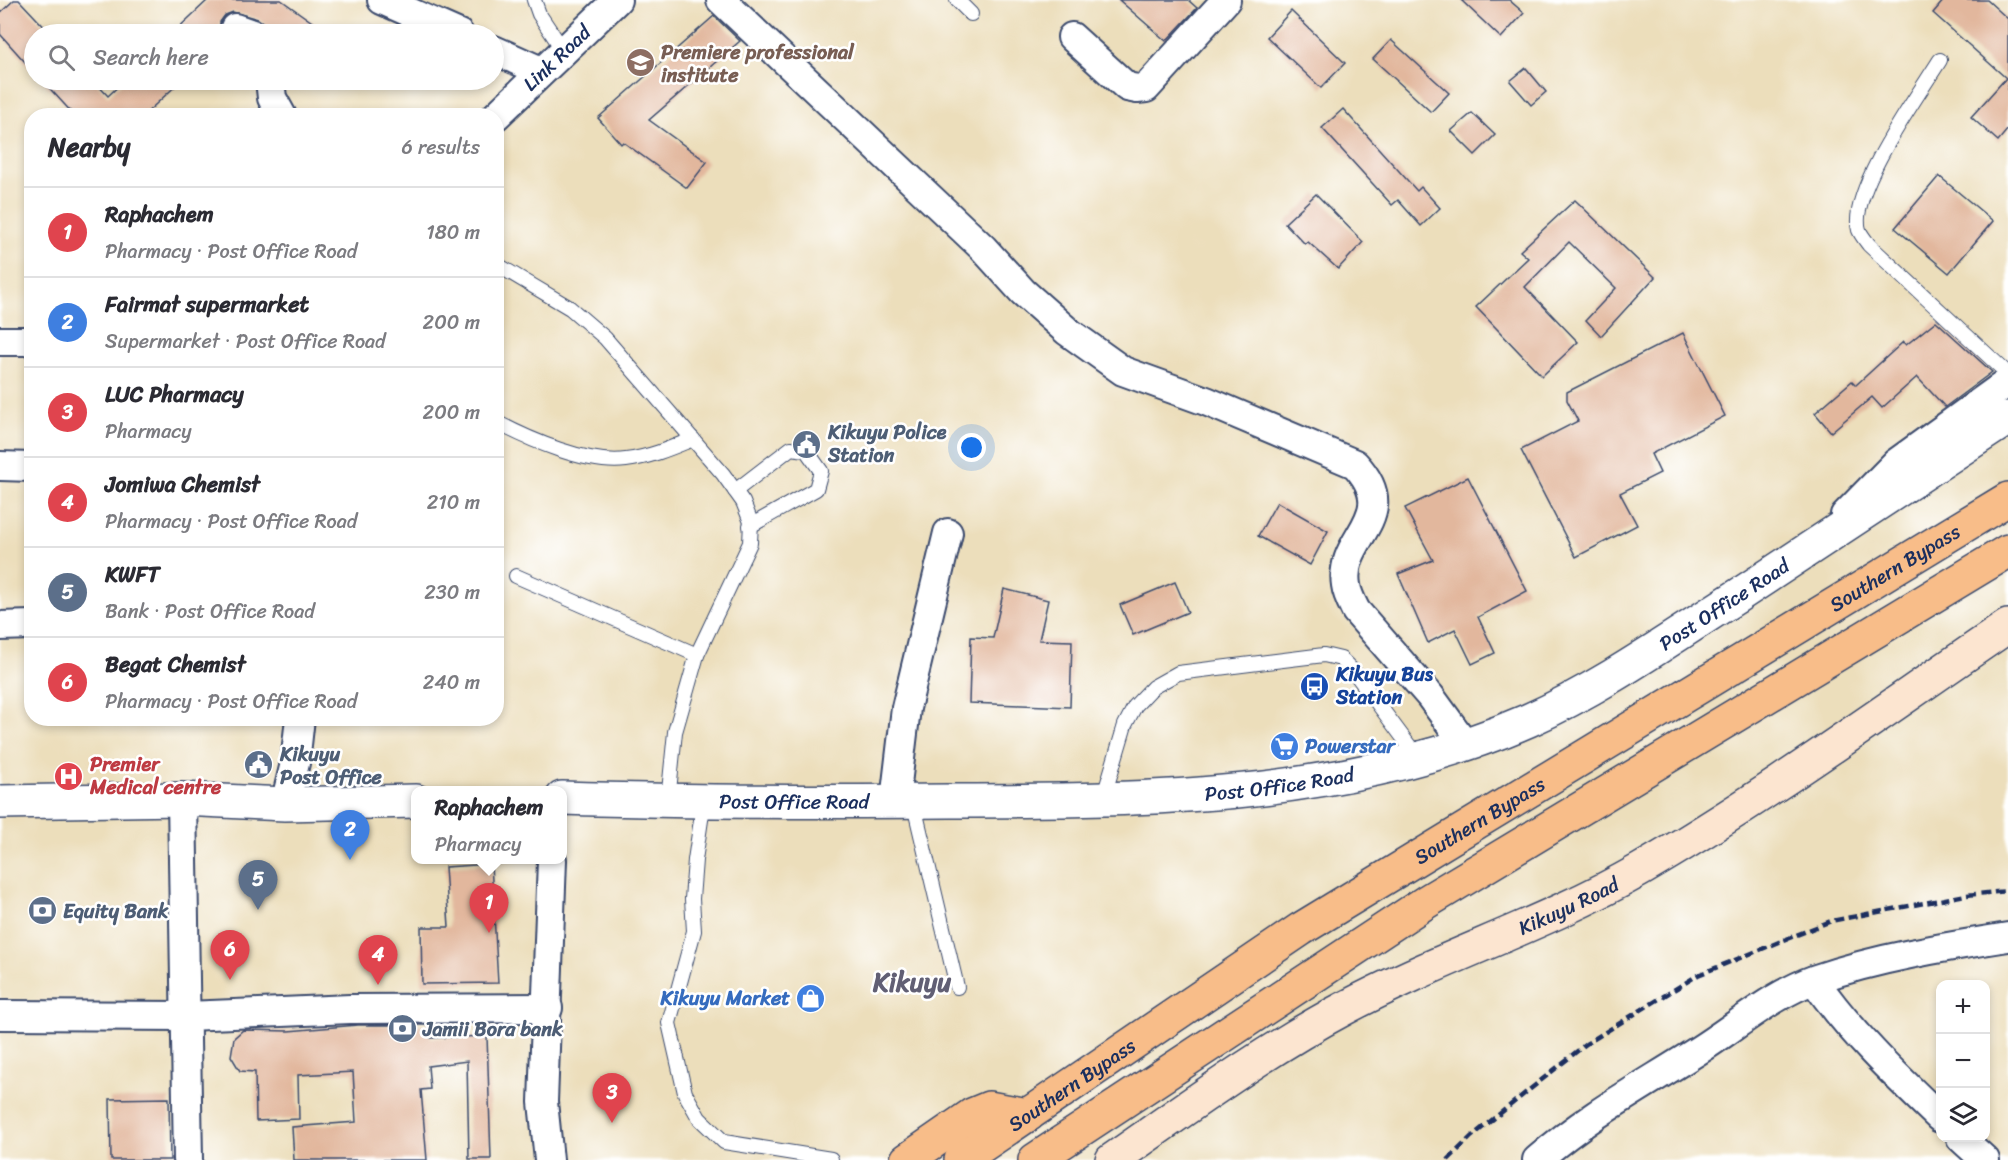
<!DOCTYPE html>
<meta charset="utf-8">
<style>
body{margin:0;font-family:Sriracha,sans-serif;background:#f7f7f7;color:#2b2b33}
.controls{position:absolute;right:18px;bottom:18px;display:grid;overflow:hidden;border-radius:12px;box-shadow:0 3px 9px #0003}
.controls button{width:54px;height:54px;display:grid;place-items:center;padding:0;border:0;border-bottom:2px solid #e1e1e2;background:#fff;color:#2b2b33;font:30px sans-serif}
.you{position:absolute;left:972px;top:448px;width:21px;height:21px;margin:-15px;border:4px solid #fff;border-radius:50%;background:#1a73e8;box-shadow:0 0 0 9px #1a73e833}
.badge{display:grid;place-items:center;width:39px;height:39px;border-radius:50%;background:#b5179e;color:#fff;font-size:20px;font-weight:700}
.pin{position:absolute;translate:-50% -50px;filter:drop-shadow(0 2px 3px #0008)}
.pin::after{content:'';position:absolute;top:32px;width:21px;height:18px;background:inherit;clip-path:polygon(0 0,100% 0,50% 100%)}
.popup{position:absolute;left:411px;top:786px;width:156px;height:78px;box-sizing:border-box;display:grid;place-content:center;border-radius:12px;background:#fff;filter:drop-shadow(0 2px 4px #0005);font-size:20px;white-space:nowrap;color:#7c7c81}
.popup b{font-size:22px;color:#2b2b33}
.popup::after{content:'';position:absolute;left:50%;top:100%;margin-left:-12px;border:12px solid transparent;border-top-color:#fff}
.list{margin:0;padding:0;list-style:none}
h2{display:flex;justify-content:space-between;align-items:center;height:78px;margin:0;padding:0 24px;font-size:26px}
h2 small{font-size:20px;font-weight:400;color:#7c7c81}
.list li{display:grid;grid-template-columns:39px 1fr auto;gap:18px;align-items:center;box-sizing:border-box;height:90px;padding:0 24px;border-top:2px solid #e1e1e2}
.list b{display:block;font-size:22px;white-space:nowrap}
.list p{margin:0;font-size:20px;white-space:nowrap;color:#7c7c81}
.list em{font-size:20px;font-style:normal;color:#7c7c81}
.icon{flex:none;width:33px;height:33px;fill:none;stroke:currentColor;stroke-width:2;stroke-linecap:round;stroke-linejoin:round}
.map{position:relative;flex:none;width:2008px;height:1160px;overflow:hidden}
.search{position:absolute;background:#fff;box-shadow:0 3px 9px #0003;left:24px;top:24px;width:480px;height:66px;display:flex;align-items:center;gap:15px;box-sizing:border-box;padding:0 21px;border-radius:33px;color:#7c7c81;font-size:22px}
.panel{position:absolute;background:#fff;box-shadow:0 3px 9px #0003;left:24px;top:108px;width:480px;height:618px;border-radius:24px}
.map>svg:first-child{display:block}
.building{fill:#e2b79d}
.lines{fill:none;stroke-linecap:round;stroke-linejoin:round}
.service-casing{stroke:#3a496c;stroke-width:16}
.minor-casing{stroke:#3a496c;stroke-width:32}
.tertiary-casing{stroke:#3a496c;stroke-width:36}
.secondary-casing{stroke:#3a496c;stroke-width:36}
.trunk-casing{stroke:#3a496c;stroke-width:36}
.service{stroke:#fff;stroke-width:14}
.minor{stroke:#fff;stroke-width:28}
.tertiary{stroke:#fff;stroke-width:33}
.secondary{stroke:#fce5d0;stroke-width:33}
.trunk{stroke:#f8bd89;stroke-width:33}
.rail{stroke:#1b2f5e;stroke-width:4.5;stroke-dasharray:9 4.5;stroke-linecap:butt}
.labels{text-anchor:middle;dominant-baseline:central;stroke-width:5;stroke-linejoin:round;paint-order:stroke}
.education-label{font-size:20px;font-weight:bold;fill:#785e54;stroke:#fff;text-anchor:start}
.street-label{font-size:20px;fill:#1b2f5e;stroke:#fff}
.service-label{font-size:20px;font-weight:bold;fill:#4e5e75;stroke:#fff;text-anchor:start}
.transit-label{font-size:20px;font-weight:bold;fill:#164399;stroke:#fff;text-anchor:start}
.shop-label{font-size:20px;font-weight:bold;fill:#366cbe;stroke:#fff;text-anchor:start}
.health-label{font-size:20px;font-weight:bold;fill:#be3a42;stroke:#fff;text-anchor:start}
.district-label{font-size:26px;font-weight:bold;fill:#615f74;stroke:#fff}
</style>
<div class="map">
<svg width="2008" height="1160" viewBox="0 0 2008 1160">
<rect width="100%" height="100%" fill="#fff"/>
<filter id="ink" filterUnits="userSpaceOnUse"><feTurbulence type="fractalNoise" baseFrequency=".0167" numOctaves="2"/><feDisplacementMap in="SourceGraphic" scale="12" xChannelSelector="R" yChannelSelector="G"/><feConvolveMatrix kernelMatrix="1 2 1 2 8 2 1 2 1" color-interpolation-filters="sRGB"/></filter>
<filter id="wash" filterUnits="userSpaceOnUse"><feTurbulence type="fractalNoise" baseFrequency=".008" numOctaves="4" result="noise"/><feDisplacementMap in="SourceGraphic" scale="24" xChannelSelector="R" yChannelSelector="G"/><feGaussianBlur stdDeviation="1.35" result="paint"/><feColorMatrix in="noise" values="0 0 0 0 0 0 0 0 0 0 0 0 0 0 0 0 0 1.4 0 .05"/><feComposite in="paint" operator="in"/></filter>
<g filter="url(#wash)">
<rect width="100%" height="100%" fill="#ecdebb"/>
<g id="blocks">
<g class="building">
<path d="M 14,0 L 19,0 L 51,34 L 34,34 L 34,72 L 0,34 L 0,13 Z"/>
<path d="M 208,0 L 281,0 L 329,34 L 268,34 L 265,24 L 258,19 L 233,12 L 225,15 L 220,22 L 220,34 L 172,34 Z"/>
<path d="M 1119,0 L 1188,0 L 1197,8 L 1166,41 Z"/>
<path d="M 1461,0 L 1509,0 L 1524,13 L 1501,38 Z"/>
<path d="M 1944,0 L 1987,0 L 2008,19 L 2008,129 L 1998,141 L 1971,117 L 2006,78 L 1933,13 Z"/>
<path d="M 1291,11 L 1345,63 L 1321,88 L 1267,37 Z"/>
<path d="M 714,16 L 740,41 L 649,120 L 707,162 L 687,188 L 623,142 L 621,144 L 598,118 Z"/>
<path d="M 1391,40 L 1449,93 L 1431,112 L 1373,59 Z"/>
<path d="M 1526,68 L 1546,92 L 1531,105 L 1510,81 Z"/>
<path d="M 42,80 L 93,80 L 108,96 L 125,80 L 182,80 L 143,116 L 75,116 Z"/>
<path d="M 1343,109 L 1417,191 L 1421,187 L 1440,208 L 1421,226 L 1398,200 L 1392,205 L 1322,128 Z"/>
<path d="M 1472,113 L 1495,135 L 1475,155 L 1451,131 Z"/>
<path d="M 1939,176 L 1993,221 L 1949,273 L 1895,228 Z"/>
<path d="M 1316,194 L 1363,242 L 1338,269 L 1308,242 L 1305,244 L 1285,223 Z"/>
<path d="M 1575,200 L 1655,277 L 1601,336 L 1586,320 L 1616,288 L 1569,242 L 1525,287 L 1578,342 L 1542,376 L 1476,307 L 1528,258 L 1520,251 Z"/>
<path d="M 1936,321 L 1992,372 L 1945,407 L 1917,377 L 1882,408 L 1872,397 L 1831,432 L 1815,413 L 1852,381 L 1856,385 L 1903,342 L 1906,345 Z"/>
<path d="M 1683,333 L 1725,416 L 1651,454 L 1660,473 L 1620,493 L 1637,525 L 1576,557 L 1521,450 L 1578,421 L 1567,400 L 1567,392 Z"/>
<path d="M 1468,477 L 1527,591 L 1478,617 L 1495,653 L 1472,664 L 1455,629 L 1428,643 L 1398,574 L 1433,560 L 1405,508 Z"/>
<path d="M 1277,502 L 1328,531 L 1310,565 L 1258,536 Z"/>
<path d="M 1175,582 L 1188,612 L 1133,635 L 1120,605 Z"/>
<path d="M 1004,589 L 1048,600 L 1039,640 L 1072,641 L 1070,707 L 969,703 L 971,637 L 993,638 Z"/>
<path d="M 491,864 L 498,983 L 422,984 L 421,927 L 449,927 L 445,867 Z"/>
<path d="M 358,1025 L 429,1025 L 431,1038 L 487,1036 L 491,1159 L 469,1159 L 467,1061 L 428,1066 L 430,1089 L 421,1090 L 427,1160 L 294,1160 L 292,1127 L 356,1122 L 353,1072 L 298,1075 L 299,1119 L 256,1121 L 255,1072 L 240,1071 L 231,1056 L 234,1038 L 243,1030 L 288,1031 Z"/>
<path d="M 169,1098 L 170,1160 L 111,1160 L 110,1099 Z"/>
</g>
</g>
</g>
<g filter="url(#ink)">
<use href="#blocks" fill-opacity="0" stroke="#3a496c" stroke-width="1.5"/>
<g class="lines">
<defs>
<g id="service">
<path d="M 534,0 L 539,14 L 563,50"/>
<path d="M 957,0 L 971,14"/>
<path d="M 1940,60 C 1919,94 1848,192 1859,230 C 1861,235 1866,241 1869,245 L 2008,374"/>
<path d="M 496,264 L 570,308 L 605,338 L 723,474 L 743,502 L 751,522 L 750,543 L 697,655 L 675,732 L 668,801"/>
<path d="M 496,422 C 530,440 587,465 626,460 C 650,457 671,448 693,439"/>
<path d="M 735,491 L 791,448 L 806,450 L 821,471 L 816,489 L 750,526"/>
<path d="M 516,576 L 697,655"/>
<path d="M 1103,799 L 1125,725 L 1135,706 L 1153,687 L 1178,673 L 1324,655 L 1341,659 L 1355,673 L 1419,759"/>
<path d="M 704,800 L 695,860 L 692,899 L 694,931 L 669,1023 L 685,1093 L 699,1118 L 724,1142 L 831,1159"/>
<path d="M 913,801 L 957,987"/>
</g>
<g id="minor">
<path d="M 382,0 L 459,34"/>
<path d="M 721,0 L 983,248 L 1023,292 L 1067,331 L 1123,371 L 1206,401 L 1355,464 C 1404,517 1338,536 1346,585 C 1347,594 1352,603 1356,611 L 1430,696 L 1465,744"/>
<path d="M 235,28 L 252,34"/>
<path d="M 1072,37 L 1127,87 L 1137,89 L 1146,88 L 1226,0"/>
<path d="M 494,50 L 541,71"/>
<path d="M 270,80 L 272,98 L 282,116"/>
<path id="s1" d="M 496,116 L 617,0"/>
<path d="M 0,341 L 32,341"/>
<path d="M 0,466 L 32,467"/>
<path d="M 1845,515 L 1896,463 L 2008,382"/>
<path d="M 0,626 L 32,625"/>
<path d="M 182,799 L 188,1160"/>
<path d="M 895,801 L 906,708 L 948,533"/>
<path d="M 285,804 L 295,763 L 300,718"/>
<path d="M 1814,980 C 1850,1032 1894,1074 1940,1118"/>
<path d="M 0,1015 L 187,1016 L 350,1009 L 548,1008"/>
<path d="M 1961,1138 L 1985,1160"/>
<path d="M 549,1160 L 543,1102 L 552,860"/>
<path d="M 1537,1160 C 1587,1116 1643,1086 1699,1050 C 1737,1026 1773,994 1816,979 C 1877,958 1944,947 2008,937"/>
</g>
<g id="tertiary">
<path id="s2" d="M 562,798 C 692,802 821,802 950,801 C 1146,800 1346,800 1529,720 C 1601,688 1670,639 1736,597 C 1827,537 1917,478 2008,418"/>
<path d="M 0,802 L 182,799 L 285,804 L 416,801"/>
</g>
<g id="secondary">
<path id="s3" d="M 1112,1160 C 1188,1107 1264,1051 1345,1008 C 1441,957 1546,924 1640,870 C 1767,796 1887,708 2008,626"/>
</g>
<g id="trunk">
<path d="M 907,1160 L 972,1115 L 989,1108 L 1028,1115"/>
<path id="s4" d="M 961,1160 L 1301,929 L 2008,499"/>
<path d="M 1035,1160 L 1426,902 L 2008,551"/>
</g>
</defs>
<use href="#service" class="service-casing"/>
<use href="#minor" class="minor-casing"/>
<use href="#tertiary" class="tertiary-casing"/>
<use href="#secondary" class="secondary-casing"/>
<use href="#trunk" class="trunk-casing"/>
<use href="#service" class="service"/>
<use href="#minor" class="minor"/>
<use href="#tertiary" class="tertiary"/>
<use href="#secondary" class="secondary"/>
<use href="#trunk" class="trunk"/>
<path class="rail" d="M 1448,1160 L 1471,1137 L 1586,1044 L 1698,975 L 1831,921 L 1966,895 L 2008,891"/>
</g>
</g>
<defs>
<symbol id="university-disc" viewBox="-11 -11 22 22"><circle r="9.5" fill="#8d6e63" stroke="#fff"/><path d="M0-5L7-2L0 1L-7-2ZM-4 1L0 2.5L4 1V4Q0 6-4 4Z" fill="#fff"/></symbol>
<symbol id="civic-disc" viewBox="-11 -11 22 22"><circle r="9.5" fill="#5c6f8a" stroke="#fff"/><path d="M-.6-6.5H3V-4.5H.6V-3L4-1V1h2V6H-6V1h2V-1L-.6-3ZM-1.2 2.5V6h2.4V2.5Z" fill="#fff"/></symbol>
<symbol id="bus-disc" viewBox="-11 -11 22 22"><circle r="9.5" fill="#1a4fb4" stroke="#fff"/><path d="M-5-6H5V4H4V6H2V4H-2V6H-4V4H-5ZM-3.5-4V0h7V-4ZM-3.5 1.2v1.5H-2V1.2ZM2 1.2v1.5H3.5V1.2Z" fill="#fff"/></symbol>
<symbol id="supermarket-disc" viewBox="-11 -11 22 22"><circle r="9.5" fill="#3f7fe0" stroke="#fff"/><path d="M-6-5.5h2.5l.6 2H6L4.5 2H-2.5L-4.4-4H-6ZM-1.5 3.2a1.3 1.3 0 1 0 .1 0ZM3 3.2a1.3 1.3 0 1 0 .1 0Z" fill="#fff"/></symbol>
<symbol id="hospital-disc" viewBox="-11 -11 22 22"><circle r="9.5" fill="#e0444e" stroke="#fff"/><path d="M-5-5h3v3.5h4V-5h3V5h-3V1.5h-4V5h-3Z" fill="#fff"/></symbol>
<symbol id="bank-disc" viewBox="-11 -11 22 22"><circle r="9.5" fill="#5c6f8a" stroke="#fff"/><path d="M-6-4H6V4H-6ZM0-2.3a2.3 2.3 0 1 0 0 4.6a2.3 2.3 0 1 0 0-4.6Z" fill="#fff"/></symbol>
<symbol id="shop-disc" viewBox="-11 -11 22 22"><circle r="9.5" fill="#3f7fe0" stroke="#fff"/><path d="M-5-2.5h2.3a2.7 3.5 0 0 1 5.4 0H5L5.5 6h-11ZM-1.5-2.5h3a1.5 2.3 0 0 0-3 0Z" fill="#fff"/></symbol>
</defs>
<g fill-rule="evenodd">
<use href="#university-disc" x="624" y="46" width="33" height="33"/>
<use href="#civic-disc" x="790" y="428" width="33" height="33"/>
<use href="#bus-disc" x="1298" y="670" width="33" height="33"/>
<use href="#supermarket-disc" x="1268" y="730" width="33" height="33"/>
<use href="#civic-disc" x="242" y="748" width="33" height="33"/>
<use href="#hospital-disc" x="52" y="760" width="33" height="33"/>
<use href="#bank-disc" x="26" y="894" width="33" height="33"/>
<use href="#shop-disc" x="794" y="982" width="33" height="33"/>
<use href="#bank-disc" x="386" y="1012" width="33" height="33"/>
</g>
<g class="labels">
<g class="education-label">
<text x="661" y="52">Premiere professional<tspan x="661" dy="23">institute</tspan></text>
</g>
<g class="street-label">
<text stroke="none"><textPath href="#s1" startOffset="84">Link Road</textPath></text>
<text stroke="none"><textPath href="#s4" startOffset="1106">Southern Bypass</textPath></text>
<text stroke="none"><textPath href="#s2" startOffset="1204">Post Office Road</textPath></text>
<text stroke="none"><textPath href="#s2" startOffset="718">Post Office Road</textPath></text>
<text stroke="none"><textPath href="#s2" startOffset="232">Post Office Road</textPath></text>
<text stroke="none"><textPath href="#s4" startOffset="620">Southern Bypass</textPath></text>
<text stroke="none"><textPath href="#s3" startOffset="524">Kikuyu Road</textPath></text>
<text stroke="none"><textPath href="#s4" startOffset="134">Southern Bypass</textPath></text>
</g>
<g class="service-label">
<text x="828" y="432">Kikuyu Police<tspan x="828" dy="23">Station</tspan></text>
<text x="280" y="754">Kikuyu<tspan x="280" dy="23">Post Office</tspan></text>
<text x="63" y="911">Equity Bank</text>
<text x="423" y="1029">Jamii Bora bank</text>
</g>
<g class="transit-label">
<text x="1336" y="674">Kikuyu Bus<tspan x="1336" dy="23">Station</tspan></text>
</g>
<g class="shop-label">
<text x="1305" y="746">Powerstar</text>
<text x="790" y="998" text-anchor="end">Kikuyu Market</text>
</g>
<g class="health-label">
<text x="90" y="764">Premier<tspan x="90" dy="23">Medical centre</tspan></text>
</g>
<g class="district-label">
<text x="912" y="982">Kikuyu</text>
</g>
</g>
</svg>
<div class="controls">
<button>+</button>
<button>−</button>
<button><svg class="icon" aria-label="layers" viewBox="0 0 24 24"><path d="M12 4l9 5-9 5-9-5zM3 14l9 5 9-5"/></svg></button>
</div>
<div class="you"></div>
<div class="pin badge" style="left:489px;top:933px;background:#e0444e">1</div>
<div class="popup"><b>Raphachem</b>Pharmacy</div>
<div class="pin badge" style="left:350px;top:860px;background:#3f7fe0">2</div>
<div class="pin badge" style="left:612px;top:1123px;background:#e0444e">3</div>
<div class="pin badge" style="left:378px;top:985px;background:#e0444e">4</div>
<div class="pin badge" style="left:258px;top:910px;background:#5c6f8a">5</div>
<div class="pin badge" style="left:230px;top:980px;background:#e0444e">6</div>
<div class="search"><svg class="icon" aria-label="search" viewBox="0 0 24 24"><circle cx="10" cy="10" r="6"/><path d="M15 15l6 6"/></svg>Search here</div>
<section class="panel">
<h2>Nearby<small>6 results</small></h2>
<ul class="list">
<li><span class="badge" style="background:#e0444e">1</span><div><b>Raphachem</b><p>Pharmacy · Post Office Road</p></div><em>180 m</em></li>
<li><span class="badge" style="background:#3f7fe0">2</span><div><b>Fairmat supermarket</b><p>Supermarket · Post Office Road</p></div><em>200 m</em></li>
<li><span class="badge" style="background:#e0444e">3</span><div><b>LUC Pharmacy</b><p>Pharmacy</p></div><em>200 m</em></li>
<li><span class="badge" style="background:#e0444e">4</span><div><b>Jomiwa Chemist</b><p>Pharmacy · Post Office Road</p></div><em>210 m</em></li>
<li><span class="badge" style="background:#5c6f8a">5</span><div><b>KWFT</b><p>Bank · Post Office Road</p></div><em>230 m</em></li>
<li><span class="badge" style="background:#e0444e">6</span><div><b>Begat Chemist</b><p>Pharmacy · Post Office Road</p></div><em>240 m</em></li>
</ul>
</section>
</div>
